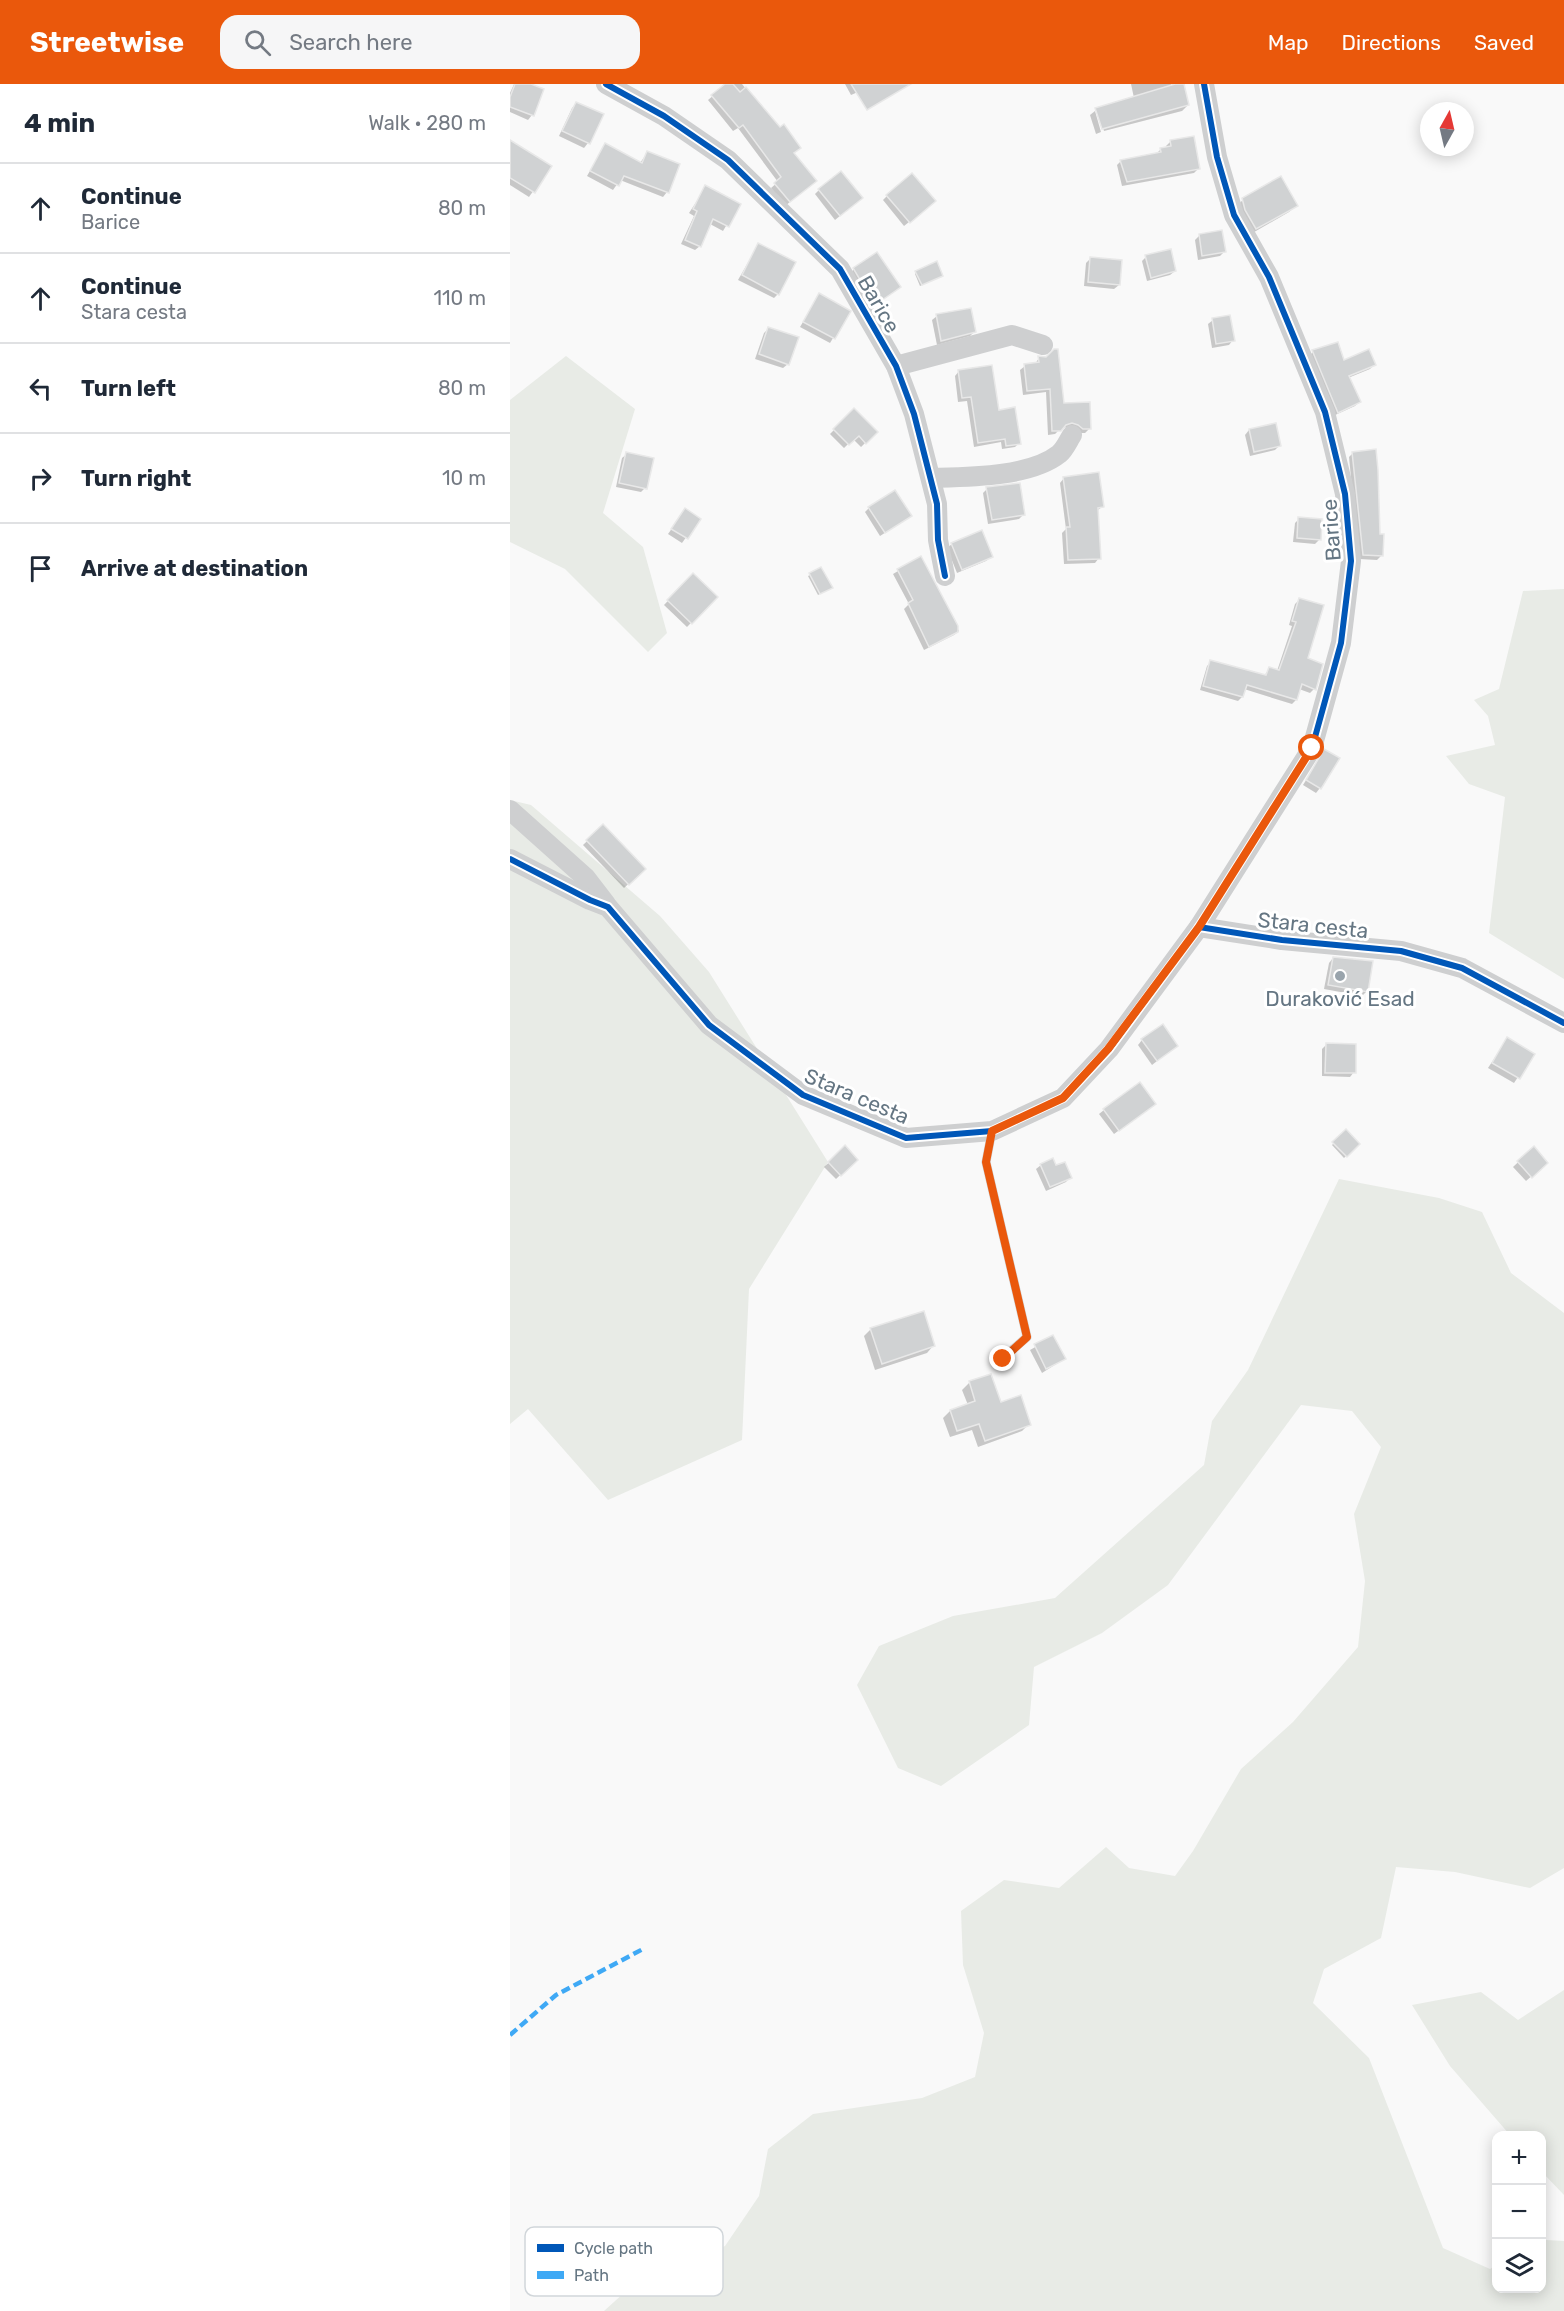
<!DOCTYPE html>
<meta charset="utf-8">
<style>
body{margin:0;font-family:Rubik,sans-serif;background:#f6f6f7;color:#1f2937}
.controls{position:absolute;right:18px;bottom:18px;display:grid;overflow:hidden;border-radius:12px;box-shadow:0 3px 15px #0003}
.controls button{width:54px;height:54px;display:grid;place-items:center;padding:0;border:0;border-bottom:2px solid #e0e1e3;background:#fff;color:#1f2937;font:30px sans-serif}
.compass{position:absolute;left:910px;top:18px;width:54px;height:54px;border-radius:50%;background:#fff;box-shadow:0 3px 15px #0003;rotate:8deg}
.stop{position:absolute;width:18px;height:18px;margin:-14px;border:4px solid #ea580c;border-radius:50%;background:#fff}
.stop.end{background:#ea580c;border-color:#fff;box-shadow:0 2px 6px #0008}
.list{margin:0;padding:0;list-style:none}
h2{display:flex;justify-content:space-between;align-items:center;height:78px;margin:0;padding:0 24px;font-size:26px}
h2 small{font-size:20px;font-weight:400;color:#747a83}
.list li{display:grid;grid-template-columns:39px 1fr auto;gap:18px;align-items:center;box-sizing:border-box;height:90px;padding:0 24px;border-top:2px solid #e0e1e3}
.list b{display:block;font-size:22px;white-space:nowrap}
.list p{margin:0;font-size:20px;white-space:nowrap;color:#747a83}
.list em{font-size:20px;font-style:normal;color:#747a83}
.icon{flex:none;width:33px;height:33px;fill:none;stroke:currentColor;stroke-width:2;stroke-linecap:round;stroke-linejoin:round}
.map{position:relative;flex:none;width:1054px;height:2227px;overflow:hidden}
header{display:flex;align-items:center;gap:36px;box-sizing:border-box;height:84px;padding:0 30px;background:#ea580c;color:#fff}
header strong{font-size:28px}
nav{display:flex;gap:33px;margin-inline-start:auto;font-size:21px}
.search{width:420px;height:54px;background:#f6f6f7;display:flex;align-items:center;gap:15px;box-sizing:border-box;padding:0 21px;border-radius:18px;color:#747a83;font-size:22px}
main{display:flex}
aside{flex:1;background:#fff}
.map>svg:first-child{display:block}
.green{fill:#e8ebe6}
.shadow{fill:#0003}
.building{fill:#d0d2d3;stroke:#e8e8e8;stroke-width:1.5}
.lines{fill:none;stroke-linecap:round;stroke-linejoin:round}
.service{stroke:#cecfd0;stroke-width:9}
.minor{stroke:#cecfd0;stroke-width:20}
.quiet{stroke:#3fa9f5;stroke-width:4.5;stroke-dasharray:9 4.5;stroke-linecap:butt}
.cycleway-casing{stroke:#fff;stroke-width:10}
.cycleway{stroke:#0057b8;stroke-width:6}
.route{stroke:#ea580c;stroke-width:8}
.poi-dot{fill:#99a4ac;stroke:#fff;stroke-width:2}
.labels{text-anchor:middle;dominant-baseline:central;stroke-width:6;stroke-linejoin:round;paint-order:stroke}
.street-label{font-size:21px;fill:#657683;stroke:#fff}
.poi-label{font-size:21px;fill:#657683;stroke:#fff}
.key{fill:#fff;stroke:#d1d6da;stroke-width:1.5}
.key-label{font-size:16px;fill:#657683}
</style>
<header>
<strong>Streetwise</strong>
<div class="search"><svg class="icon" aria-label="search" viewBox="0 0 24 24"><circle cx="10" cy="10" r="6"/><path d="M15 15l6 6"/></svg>Search here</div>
<nav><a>Map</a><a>Directions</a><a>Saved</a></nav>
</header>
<main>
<aside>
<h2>4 min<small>Walk · 280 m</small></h2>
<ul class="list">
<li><svg class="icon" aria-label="ahead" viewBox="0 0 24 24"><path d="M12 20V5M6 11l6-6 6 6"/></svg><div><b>Continue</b><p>Barice</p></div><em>80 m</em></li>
<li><svg class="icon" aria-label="ahead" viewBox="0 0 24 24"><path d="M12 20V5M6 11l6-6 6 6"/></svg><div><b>Continue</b><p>Stara cesta</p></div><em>110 m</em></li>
<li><svg class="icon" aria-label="left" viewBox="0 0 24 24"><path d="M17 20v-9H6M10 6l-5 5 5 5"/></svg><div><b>Turn left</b></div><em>80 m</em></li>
<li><svg class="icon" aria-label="right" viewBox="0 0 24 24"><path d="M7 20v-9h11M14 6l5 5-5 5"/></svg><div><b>Turn right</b></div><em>10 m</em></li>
<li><svg class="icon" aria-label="arrive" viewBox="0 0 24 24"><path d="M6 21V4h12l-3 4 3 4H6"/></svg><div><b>Arrive at destination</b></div></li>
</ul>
</aside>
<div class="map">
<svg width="1054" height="2227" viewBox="0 0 1054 2227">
<rect width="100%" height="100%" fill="#f9f9f9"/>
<g class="green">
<path d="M 56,272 L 125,325 L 93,429 L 133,463 L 157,549 L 138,568 L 55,485 L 0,458 L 0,316 Z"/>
<path d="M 1054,505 L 1054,895 L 979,849 L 995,713 L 959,700 L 936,672 L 985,661 L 978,632 L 964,616 L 989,605 L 1013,507 Z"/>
<path d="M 0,716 L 21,721 L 150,832 L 199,888 L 318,1078 L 239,1205 L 232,1356 L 98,1416 L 18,1325 L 0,1340 Z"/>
<path d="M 829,1095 L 929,1114 L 972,1128 L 1001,1189 L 1054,1229 L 1054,1784 L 1020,1804 L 945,1788 L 886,1783 L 871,1854 L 814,1885 L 803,1919 L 859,1974 L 933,2164 L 980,2185 L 986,2181 L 987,2204 L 1032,2204 L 1032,2159 L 1036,2156 L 1054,2157 L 1054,2227 L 94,2227 L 115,2208 L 215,2162 L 249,2112 L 258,2065 L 303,2030 L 412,2014 L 465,1993 L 474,1949 L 453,1881 L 451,1827 L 494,1796 L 549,1804 L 596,1763 L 619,1784 L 665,1792 L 683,1767 L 731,1685 L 783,1638 L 848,1563 L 855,1497 L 844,1430 L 871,1363 L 842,1327 L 791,1321 L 658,1501 L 592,1549 L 524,1583 L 519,1641 L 431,1702 L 388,1684 L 347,1601 L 369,1562 L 443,1532 L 545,1514 L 694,1381 L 702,1337 L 738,1286 Z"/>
<path d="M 1054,1906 L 1054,2111 L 1032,2088 L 1032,2052 L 1000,2051 L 940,1982 L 902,1921 L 971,1908 L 1008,1936 Z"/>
</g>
<g class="shadow">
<path d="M 4,0 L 17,0 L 22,31 L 18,36 L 0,28 L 0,9 Z"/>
<path d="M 217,0 L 232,0 L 269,45 L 301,101 L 275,122 L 261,104 L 268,98 L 228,44 L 223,47 L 198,16 Z"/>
<path d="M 335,0 L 351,0 L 348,8 L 341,11 Z"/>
<path d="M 621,0 L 661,0 L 661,3 L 672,0 L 678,21 L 672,27 L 594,47 L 588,27 L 585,27 L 624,14 Z"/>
<path d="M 67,19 L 78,59 L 74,64 L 49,52 L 62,24 Z"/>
<path d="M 585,27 L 591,48 L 586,50 L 580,31 Z"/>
<path d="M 661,57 L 688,85 L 684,89 L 612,102 L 607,81 L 611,77 L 646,70 L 651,65 L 657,64 L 656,62 Z"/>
<path d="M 0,61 L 40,83 L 19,113 L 0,101 Z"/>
<path d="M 95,61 L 130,79 L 137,69 L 157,108 L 153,113 L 110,96 L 103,106 L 77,92 Z"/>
<path d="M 196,103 L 229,120 L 213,147 L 200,140 L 190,162 L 185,166 L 171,160 L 184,132 L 179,129 Z"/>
<path d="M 309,106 L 347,118 L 325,136 L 305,110 Z"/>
<path d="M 377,112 L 419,122 L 394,142 L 373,116 Z"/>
<path d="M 733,116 L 786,122 L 779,128 L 739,151 L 725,123 Z"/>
<path d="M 689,152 L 714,168 L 710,172 L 688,176 L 685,156 Z"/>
<path d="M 248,161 L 268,210 L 264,214 L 228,196 Z"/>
<path d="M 636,173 L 665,187 L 660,191 L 637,197 L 632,177 Z"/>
<path d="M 581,174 L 609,201 L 604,205 L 574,202 L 576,179 Z"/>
<path d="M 344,185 L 386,204 L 359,223 L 340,190 Z"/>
<path d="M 406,188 L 429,193 L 410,202 L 405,190 Z"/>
<path d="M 309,211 L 339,228 L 320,259 L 290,243 Z"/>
<path d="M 427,232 L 464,248 L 460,252 L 427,261 L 422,236 Z"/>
<path d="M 703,236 L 723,256 L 719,261 L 702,264 L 698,240 Z"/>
<path d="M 259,244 L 278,280 L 273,284 L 245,275 L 254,249 Z"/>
<path d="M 803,268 L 833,278 L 864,281 L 860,285 L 838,294 L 849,318 L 845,322 L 823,332 L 799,272 Z"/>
<path d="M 529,274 L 537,274 L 553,321 L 580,344 L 575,349 L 568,349 L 563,345 L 557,343 L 550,345 L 545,350 L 538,351 L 536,308 L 513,311 L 510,286 L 515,282 L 525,280 Z"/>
<path d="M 449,287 L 488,328 L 509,359 L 505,363 L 492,365 L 491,358 L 464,363 L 457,317 L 448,318 L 445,292 Z"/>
<path d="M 344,326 L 366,348 L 351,363 L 343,355 L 334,364 L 320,350 Z"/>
<path d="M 739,346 L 769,362 L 765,366 L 740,372 L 735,351 Z"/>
<path d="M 843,369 L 871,472 L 867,476 L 849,475 L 839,373 Z"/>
<path d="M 117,370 L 135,404 L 131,408 L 106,403 L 112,374 Z"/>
<path d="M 554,394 L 593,422 L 587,427 L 589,474 L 585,479 L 554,480 L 552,449 L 556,445 L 550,399 Z"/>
<path d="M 477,405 L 514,430 L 509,435 L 478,440 L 473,409 Z"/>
<path d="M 359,424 L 395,436 L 370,452 L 355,428 Z"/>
<path d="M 175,426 L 189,435 L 172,459 L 158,450 Z"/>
<path d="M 789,435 L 809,456 L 805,460 L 783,458 L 785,439 Z"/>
<path d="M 442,460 L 481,473 L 476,477 L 447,489 L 437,464 Z"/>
<path d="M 410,474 L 449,547 L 444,551 L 414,566 L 394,525 L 399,520 L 383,490 Z"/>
<path d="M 183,491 L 206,513 L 177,543 L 154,521 Z"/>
<path d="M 300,491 L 319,505 L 308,511 L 298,492 Z"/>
<path d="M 790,515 L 796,574 L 804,605 L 800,609 L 789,605 L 786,616 L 782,620 L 734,605 L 732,613 L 728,617 L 690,606 L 697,582 L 701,578 L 754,592 L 759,585 L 767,587 L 782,542 L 779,541 L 785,520 Z"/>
<path d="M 814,667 L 810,704 L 806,709 L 793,701 Z"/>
<path d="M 93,742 L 134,785 L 114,804 L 73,761 Z"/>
<path d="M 823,874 L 857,907 L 852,912 L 814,905 L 819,879 Z"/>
<path d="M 997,955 L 1023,970 L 1004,999 L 978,984 Z"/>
<path d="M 632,956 L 666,962 L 642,981 L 628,961 Z"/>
<path d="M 816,961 L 844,988 L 840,993 L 812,992 L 812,965 Z"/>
<path d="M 639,1024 L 604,1050 L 589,1030 L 594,1026 Z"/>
<path d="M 836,1047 L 848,1060 L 834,1074 L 822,1061 Z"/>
<path d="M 335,1064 L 346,1076 L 326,1095 L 314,1083 Z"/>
<path d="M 1023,1064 L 1032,1083 L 1016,1097 L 1003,1083 Z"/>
<path d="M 531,1081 L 545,1083 L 560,1093 L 556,1098 L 536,1107 L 526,1085 Z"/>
<path d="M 361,1245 L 423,1262 L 417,1269 L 365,1286 L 354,1252 Z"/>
<path d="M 543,1253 L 554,1275 L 532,1289 L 520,1266 Z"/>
<path d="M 480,1292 L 490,1320 L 519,1340 L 512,1347 L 468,1363 L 462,1346 L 440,1353 L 433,1334 L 440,1327 L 458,1321 L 452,1306 L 459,1299 Z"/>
</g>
<g class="building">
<path d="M 5,0 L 21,0 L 34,5 L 24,32 L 0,23 L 0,13 Z"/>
<path d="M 215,0 L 223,0 L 230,8 L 236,3 L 270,43 L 274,40 L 291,64 L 284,69 L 307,97 L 280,118 L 264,99 L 271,93 L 233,41 L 229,44 L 201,11 Z"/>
<path d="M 341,0 L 401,0 L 357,26 Z"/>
<path d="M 665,0 L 674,0 L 679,21 L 592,45 L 585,24 Z"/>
<path d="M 66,18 L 94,30 L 80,60 L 52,47 Z"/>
<path d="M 684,52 L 690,85 L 617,98 L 610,76 L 651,68 L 650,64 L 661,62 L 660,56 Z"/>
<path d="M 0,56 L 42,82 L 25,109 L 0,94 Z"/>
<path d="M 95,59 L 132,79 L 137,67 L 170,80 L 159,109 L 114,92 L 109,102 L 80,87 Z"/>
<path d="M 331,87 L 353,114 L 330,132 L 308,105 Z"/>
<path d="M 402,89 L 426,117 L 400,139 L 376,111 Z"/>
<path d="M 771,92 L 788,122 L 746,145 L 735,126 L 732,114 Z"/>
<path d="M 195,101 L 231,120 L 219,143 L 203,135 L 191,163 L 175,156 L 187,127 L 183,125 Z"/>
<path d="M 712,146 L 716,168 L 692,172 L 689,150 Z"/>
<path d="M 248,159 L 286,178 L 269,211 L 232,191 Z"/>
<path d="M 661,165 L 666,187 L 641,194 L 635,171 Z"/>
<path d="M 367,168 L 391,203 L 365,221 L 343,184 Z"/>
<path d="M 580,173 L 612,176 L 610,201 L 578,198 Z"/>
<path d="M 427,177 L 433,192 L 412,201 L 405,187 Z"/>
<path d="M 309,209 L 341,227 L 325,255 L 293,238 Z"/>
<path d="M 461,224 L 466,248 L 431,257 L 426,230 Z"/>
<path d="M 720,231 L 725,257 L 706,260 L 702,234 Z"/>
<path d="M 258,243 L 289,253 L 279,281 L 249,270 Z"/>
<path d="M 828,258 L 834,276 L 859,265 L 866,281 L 839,292 L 851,318 L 828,329 L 802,266 Z"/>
<path d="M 544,265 L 548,265 L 554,319 L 580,318 L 581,345 L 573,345 L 568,341 L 562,339 L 556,341 L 551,347 L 542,347 L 540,305 L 517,307 L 514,280 L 529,278 L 528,272 L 536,273 Z"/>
<path d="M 482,281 L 489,326 L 505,323 L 511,360 L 496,362 L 495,355 L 468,359 L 461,313 L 452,314 L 448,286 Z"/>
<path d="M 344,324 L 368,348 L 356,360 L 349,352 L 339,361 L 323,345 Z"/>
<path d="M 766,339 L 771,362 L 744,368 L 739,345 Z"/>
<path d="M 866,365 L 868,386 L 870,450 L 874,450 L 873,472 L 853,471 L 842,368 Z"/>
<path d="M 116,368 L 144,374 L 137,405 L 109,399 Z"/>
<path d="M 589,388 L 594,423 L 588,424 L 591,475 L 558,476 L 556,443 L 560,443 L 553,393 Z"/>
<path d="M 510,399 L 515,431 L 482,436 L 476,403 Z"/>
<path d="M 385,406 L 402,432 L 375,449 L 358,423 Z"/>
<path d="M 175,424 L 191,435 L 178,455 L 161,445 Z"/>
<path d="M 788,433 L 812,435 L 811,456 L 787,454 Z"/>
<path d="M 472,446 L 483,473 L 452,486 L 441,459 Z"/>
<path d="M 411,472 L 448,542 L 448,548 L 419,563 L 398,519 L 403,516 L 387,485 Z"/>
<path d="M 311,483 L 323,504 L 310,510 L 299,489 Z"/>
<path d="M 183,489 L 208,513 L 182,540 L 157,516 Z"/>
<path d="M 789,514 L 814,521 L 798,574 L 813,580 L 806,606 L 792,600 L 787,616 L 737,601 L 733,613 L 693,602 L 700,576 L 756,591 L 759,583 L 769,586 L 786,538 L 782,537 Z"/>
<path d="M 814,665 L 830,674 L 811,705 L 796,696 Z"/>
<path d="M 93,740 L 136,785 L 119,801 L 76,756 Z"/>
<path d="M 823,873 L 863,877 L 858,908 L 818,901 Z"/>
<path d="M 653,940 L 668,962 L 647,977 L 631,955 Z"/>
<path d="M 997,953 L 1025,970 L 1010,995 L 982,979 Z"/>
<path d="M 816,959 L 846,960 L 846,989 L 815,989 Z"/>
<path d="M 630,998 L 646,1020 L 609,1047 L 593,1025 Z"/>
<path d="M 836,1045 L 850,1060 L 837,1073 L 822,1058 Z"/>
<path d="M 335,1061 L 348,1076 L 331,1092 L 318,1078 Z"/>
<path d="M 1024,1062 L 1038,1079 L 1022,1094 L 1007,1077 Z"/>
<path d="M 543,1074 L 546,1081 L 555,1078 L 562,1094 L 540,1103 L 530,1080 Z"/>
<path d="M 414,1227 L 425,1262 L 372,1280 L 360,1244 Z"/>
<path d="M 543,1251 L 556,1275 L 536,1285 L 524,1260 Z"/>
<path d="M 481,1290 L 491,1318 L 511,1311 L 521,1341 L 475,1357 L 469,1340 L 447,1347 L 440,1326 L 465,1317 L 459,1297 Z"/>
</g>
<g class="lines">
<path class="service" d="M 482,1047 L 476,1078 L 517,1253 L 493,1274"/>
<g class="minor">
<path d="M 96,0 L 154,32 L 218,76 L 330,185 L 386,282 L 404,330 L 427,420 L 428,456 L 435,492"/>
<path d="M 386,282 L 502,251 L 533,261"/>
<path d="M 422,394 C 458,393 520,393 549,370 C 555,365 558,357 562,351"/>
<path d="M 0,726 L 76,794 L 96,820"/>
<path d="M 0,775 L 80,816 L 98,823 L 199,941 L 293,1011 L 396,1054 L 482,1047 L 553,1014 L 599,965 L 689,843 L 772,856 L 891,867 L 952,884 L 1054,939"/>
<path d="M 689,843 L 802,664 L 831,559 L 841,477 L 835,410 L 815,328 L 759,193 L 724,131 L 707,73 L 694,0"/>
</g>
<path class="quiet" d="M 0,1951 L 46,1911 L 133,1865"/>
<defs>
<g id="cycleway">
<path d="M 96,0 L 154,32 L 218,76 L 330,185 L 386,282 L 404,330 L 427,420 L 428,456 L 435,492"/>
<path d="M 0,775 L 80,816 L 98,823 L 199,941 L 293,1011 L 396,1054 L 482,1047 L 553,1014 L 599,965 L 689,843 L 772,856 L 891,867 L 952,884 L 1054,939"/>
<path d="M 689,843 L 802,664 L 831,559 L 841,477 L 835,410 L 815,328 L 759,193 L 724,131 L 707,73 L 694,0"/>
</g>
</defs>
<use href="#cycleway" class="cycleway-casing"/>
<use href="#cycleway" class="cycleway"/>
</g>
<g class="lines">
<path class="route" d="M 493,1275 L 517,1253 L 476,1078 L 482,1047 L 553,1014 L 598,965 L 689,843 L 802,664"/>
</g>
<circle class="poi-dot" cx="830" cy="892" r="6"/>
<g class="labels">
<g class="street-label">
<text transform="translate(369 220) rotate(60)">Barice</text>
<text transform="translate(821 446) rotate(-94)">Barice</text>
<text transform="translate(803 841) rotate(6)">Stara cesta</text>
<text transform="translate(347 1012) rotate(23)">Stara cesta</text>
</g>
<g class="poi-label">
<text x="830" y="914">Duraković Esad</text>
</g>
</g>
<rect x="15" y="2143" width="198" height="69" rx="9" class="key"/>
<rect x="27" y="2160" width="27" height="8" fill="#0057b8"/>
<rect x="27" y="2187" width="27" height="8" fill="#3fa9f5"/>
<g class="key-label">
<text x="64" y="2170">Cycle path</text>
<text x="64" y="2197">Path</text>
</g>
</svg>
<div class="controls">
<button>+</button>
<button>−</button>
<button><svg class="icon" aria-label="layers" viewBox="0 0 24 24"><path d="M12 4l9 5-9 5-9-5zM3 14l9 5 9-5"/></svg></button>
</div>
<svg class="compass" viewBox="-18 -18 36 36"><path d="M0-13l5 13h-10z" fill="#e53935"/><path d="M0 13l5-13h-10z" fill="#747a83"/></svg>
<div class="stop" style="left:802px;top:664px"></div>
<div class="stop end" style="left:493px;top:1275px"></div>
</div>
</main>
